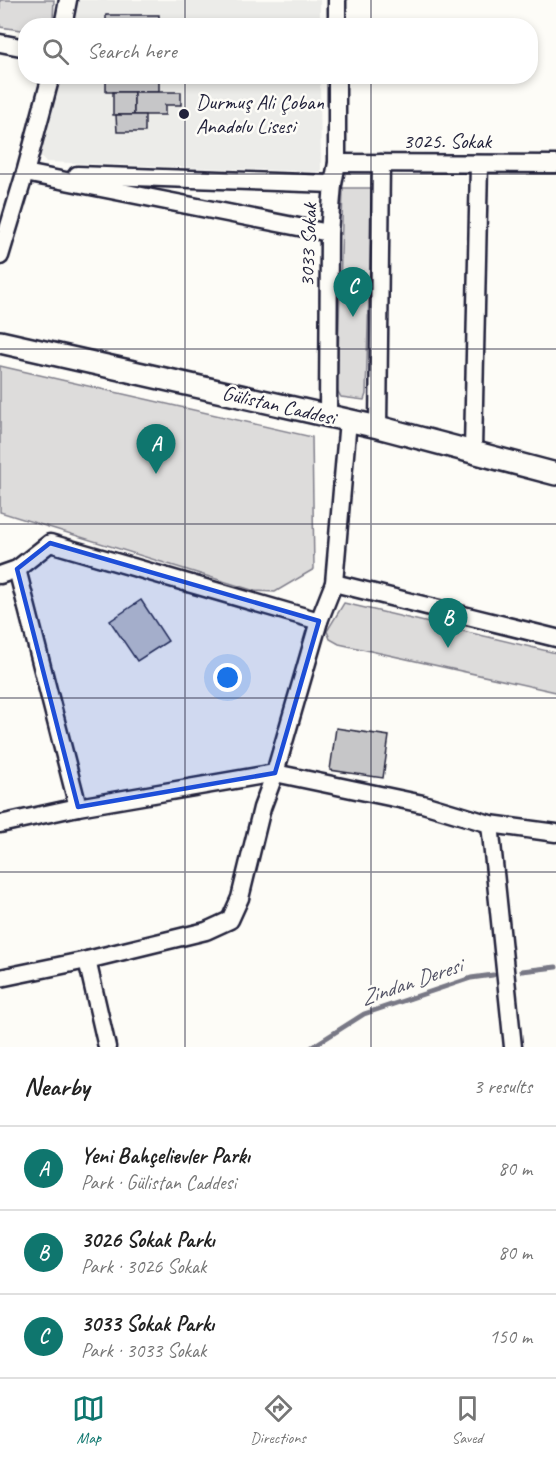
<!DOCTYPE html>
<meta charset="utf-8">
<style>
body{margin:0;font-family:Caveat,sans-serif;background:#f2f2f2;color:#222}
.you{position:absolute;left:228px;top:678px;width:21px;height:21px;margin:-15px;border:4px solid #fff;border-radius:50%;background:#1a73e8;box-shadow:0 0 0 9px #1a73e833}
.badge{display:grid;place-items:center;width:39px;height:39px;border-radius:50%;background:#0f766e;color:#fff;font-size:20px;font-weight:700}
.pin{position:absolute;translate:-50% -50px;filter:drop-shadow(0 2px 3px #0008)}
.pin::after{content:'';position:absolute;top:32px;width:21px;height:18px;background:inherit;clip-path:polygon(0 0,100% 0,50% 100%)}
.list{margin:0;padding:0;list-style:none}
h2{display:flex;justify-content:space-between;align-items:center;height:78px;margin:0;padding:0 24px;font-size:26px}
h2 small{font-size:20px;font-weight:400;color:#767676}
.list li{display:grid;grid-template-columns:39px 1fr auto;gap:18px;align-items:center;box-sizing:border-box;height:84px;padding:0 24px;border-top:2px solid #e0e0e0}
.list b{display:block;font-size:22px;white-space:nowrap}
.list p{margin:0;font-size:20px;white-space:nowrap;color:#767676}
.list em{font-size:20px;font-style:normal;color:#767676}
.icon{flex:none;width:33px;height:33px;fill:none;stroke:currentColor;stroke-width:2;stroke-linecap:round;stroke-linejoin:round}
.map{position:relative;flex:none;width:556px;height:1047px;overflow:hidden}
.search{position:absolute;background:#fff;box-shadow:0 3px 9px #0003;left:18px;right:18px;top:18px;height:66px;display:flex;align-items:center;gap:15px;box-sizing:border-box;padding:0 21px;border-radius:24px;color:#767676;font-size:22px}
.sheet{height:330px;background:#fff}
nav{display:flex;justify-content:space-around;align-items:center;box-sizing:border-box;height:84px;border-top:2px solid #e0e0e0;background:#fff;font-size:16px;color:#767676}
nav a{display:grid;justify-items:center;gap:3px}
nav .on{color:#0f766e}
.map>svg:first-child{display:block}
.built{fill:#ecece9}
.green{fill:#dddcdb;stroke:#807f8b;stroke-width:1.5}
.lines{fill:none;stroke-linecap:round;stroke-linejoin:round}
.stream{stroke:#787885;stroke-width:5}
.building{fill:#c6c6c8;stroke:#22223b;stroke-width:1.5}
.minor-casing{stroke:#22223b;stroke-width:21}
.tertiary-casing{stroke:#22223b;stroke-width:26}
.minor{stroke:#fdfcf7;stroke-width:16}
.tertiary{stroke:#fdfcf7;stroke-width:21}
.marked{fill:#1d4ed8;fill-opacity:0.2;stroke:#1d4ed8;stroke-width:4.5;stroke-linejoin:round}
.grid{fill:none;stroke:#22223b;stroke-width:1.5;stroke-opacity:0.55}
.poi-dot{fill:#22223b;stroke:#fdfcf7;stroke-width:2}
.labels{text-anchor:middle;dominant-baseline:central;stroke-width:5;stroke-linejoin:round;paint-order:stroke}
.poi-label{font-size:21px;fill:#22223b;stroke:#fdfcf7;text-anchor:start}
.street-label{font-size:21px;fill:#22223b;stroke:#fdfcf7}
.water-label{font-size:22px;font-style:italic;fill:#545466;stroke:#fdfcf7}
</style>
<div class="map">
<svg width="556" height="1047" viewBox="0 0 556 1047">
<rect width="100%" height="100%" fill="#fdfcf7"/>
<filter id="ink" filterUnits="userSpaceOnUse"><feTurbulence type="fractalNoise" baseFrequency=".0167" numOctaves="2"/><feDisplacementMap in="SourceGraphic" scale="12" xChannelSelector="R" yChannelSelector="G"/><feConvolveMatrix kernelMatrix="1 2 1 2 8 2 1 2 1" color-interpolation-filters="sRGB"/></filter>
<g filter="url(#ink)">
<g class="built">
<path d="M 78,0 L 320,0 L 320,25 L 71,26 Z"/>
<path d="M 57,77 L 320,77 L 321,172 L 46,162 L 37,152 Z"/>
</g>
<g class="green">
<path d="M 0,0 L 54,0 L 53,19 L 34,25 L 26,26 L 25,29 L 21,30 L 0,27 Z"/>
<path d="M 343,188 L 371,188 L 372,192 L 366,394 L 364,400 L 341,397 L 337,390 Z"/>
<path d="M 0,366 L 312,437 L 314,569 L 275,592 L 255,591 L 0,512 Z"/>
<path d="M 344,603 L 556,653 L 556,692 L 339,644 L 330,639 L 327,631 Z"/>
</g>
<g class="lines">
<g class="stream">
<path d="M 522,971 L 556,967"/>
<path d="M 312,1047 L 364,1014 L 471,978 L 493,975"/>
</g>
</g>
<g class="building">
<rect x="106" y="15" width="53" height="11"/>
<rect x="106" y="76" width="53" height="16"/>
<rect x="113" y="92" width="21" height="23"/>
<path d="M 134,92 L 181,92 L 181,105 L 165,105 L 165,115 L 134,115 Z"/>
<path d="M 116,115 L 145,115 L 145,132 L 117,132 Z"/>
<path d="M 141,600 L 168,641 L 137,661 L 110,621 Z"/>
<path d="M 336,728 L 389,736 L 383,778 L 330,770 Z"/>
</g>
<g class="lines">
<defs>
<g id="minor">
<path d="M 337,0 L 337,26"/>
<path d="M 63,26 L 68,0"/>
<path d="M 0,43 L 26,48"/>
<path d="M 337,163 L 556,164"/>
<path d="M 25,173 L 329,233"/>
<path d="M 77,175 L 333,184"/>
<path d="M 0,256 L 25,173 L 51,76"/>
<path d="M 328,416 L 329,233 L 333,184 L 337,163 L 337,76"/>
<path d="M 378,427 L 381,163"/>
<path d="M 473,450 L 479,164"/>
<path d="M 17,569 L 78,807"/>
<path d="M 0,575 L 17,569 L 50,543 L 319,621"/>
<path d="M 334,583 L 556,638"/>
<path d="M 0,824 L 78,807 L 275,773 L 319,621 L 334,583 L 348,420"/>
<path d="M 490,824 L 513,1047"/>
<path d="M 87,960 L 107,1047"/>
<path d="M 0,978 L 87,960 L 206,931 L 230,920 L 240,898 L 262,808 L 275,773 L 423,804 L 490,824 L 556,833"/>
</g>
<path id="tertiary" d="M 0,342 L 378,427 L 556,474"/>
</defs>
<use href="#minor" class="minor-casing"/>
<use href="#tertiary" class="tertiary-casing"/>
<use href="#minor" class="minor"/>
<use href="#tertiary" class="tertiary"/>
</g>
</g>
<path class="marked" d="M 50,543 L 319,621 L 275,773 L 78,807 L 17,569 Z"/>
<path class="grid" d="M 185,0 L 185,26M 371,0 L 371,26M 185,76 L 185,1047M 371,76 L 371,1047M 0,174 L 556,174M 0,349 L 556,349M 0,524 L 556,524M 0,698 L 556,698M 0,872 L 556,872"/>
<circle class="poi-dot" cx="184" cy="114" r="6"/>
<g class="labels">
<g class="poi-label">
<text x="196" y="102">Durmuş Ali Çoban<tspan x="196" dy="24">Anadolu Lisesi</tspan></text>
</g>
<g class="street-label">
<text x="447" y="141">3025. Sokak</text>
<text transform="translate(308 245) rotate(-88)">3033 Sokak</text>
<text transform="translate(279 405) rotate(13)">Gülistan Caddesi</text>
</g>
<g class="water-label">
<text transform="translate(411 982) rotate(-19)">Zindan Deresi</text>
</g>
</g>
</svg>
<div class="you"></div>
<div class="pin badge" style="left:156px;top:474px">A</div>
<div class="pin badge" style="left:448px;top:648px">B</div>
<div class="pin badge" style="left:353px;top:317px">C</div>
<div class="search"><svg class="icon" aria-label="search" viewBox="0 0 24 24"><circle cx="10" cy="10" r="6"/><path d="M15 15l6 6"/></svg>Search here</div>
</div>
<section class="sheet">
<h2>Nearby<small>3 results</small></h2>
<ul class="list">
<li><span class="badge">A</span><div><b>Yeni Bahçelievler Parkı</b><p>Park · Gülistan Caddesi</p></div><em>80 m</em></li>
<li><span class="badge">B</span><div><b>3026 Sokak Parkı</b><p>Park · 3026 Sokak</p></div><em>80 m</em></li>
<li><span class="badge">C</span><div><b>3033 Sokak Parkı</b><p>Park · 3033 Sokak</p></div><em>150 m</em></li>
</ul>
</section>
<nav>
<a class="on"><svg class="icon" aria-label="map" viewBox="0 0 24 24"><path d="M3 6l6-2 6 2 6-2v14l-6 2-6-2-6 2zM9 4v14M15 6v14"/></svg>Map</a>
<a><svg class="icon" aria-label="directions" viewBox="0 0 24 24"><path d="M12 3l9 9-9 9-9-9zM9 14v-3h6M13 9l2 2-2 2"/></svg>Directions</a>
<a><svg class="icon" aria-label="saved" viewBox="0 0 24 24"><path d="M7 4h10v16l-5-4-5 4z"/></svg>Saved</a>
</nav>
